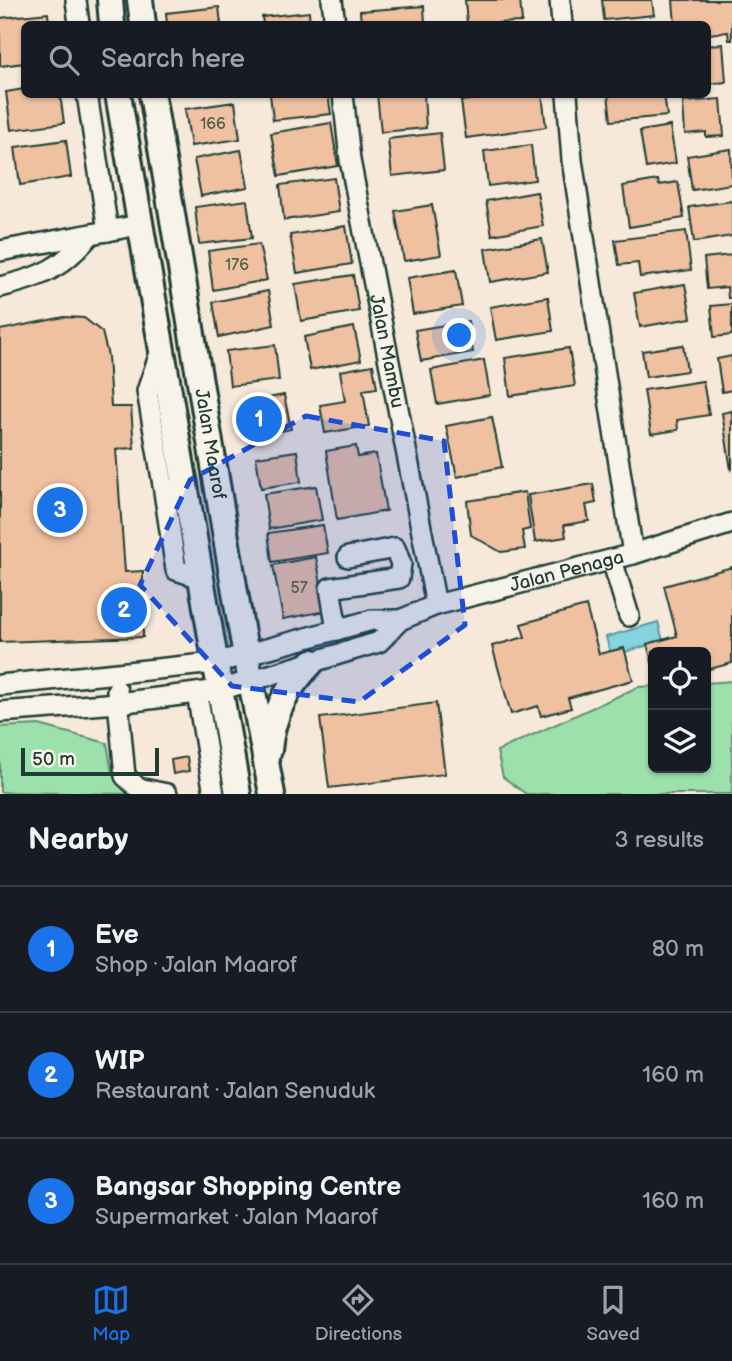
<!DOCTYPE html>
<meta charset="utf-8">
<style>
body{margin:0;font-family:"Balsamiq Sans",sans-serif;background:#20242c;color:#f1f3f6}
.controls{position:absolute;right:21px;bottom:21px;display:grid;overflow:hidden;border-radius:10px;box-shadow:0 2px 5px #0004}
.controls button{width:63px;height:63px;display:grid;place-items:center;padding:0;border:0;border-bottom:2px solid #363941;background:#171b24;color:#f1f3f6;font:35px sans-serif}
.scale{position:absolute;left:21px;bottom:18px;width:138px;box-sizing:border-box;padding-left:7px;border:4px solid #1f3d34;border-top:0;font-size:19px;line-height:24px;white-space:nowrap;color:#1f3d34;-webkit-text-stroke:5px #f7f3e8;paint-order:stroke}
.you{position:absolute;left:460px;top:336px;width:24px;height:24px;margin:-18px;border:5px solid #fff;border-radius:50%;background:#1a73e8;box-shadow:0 0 0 10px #1a73e833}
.badge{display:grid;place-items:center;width:46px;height:46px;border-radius:50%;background:#1a73e8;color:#fff;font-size:23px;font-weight:700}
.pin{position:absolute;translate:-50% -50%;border:4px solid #fff;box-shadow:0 2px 7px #0006}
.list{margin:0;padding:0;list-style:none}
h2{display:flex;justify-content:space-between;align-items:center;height:91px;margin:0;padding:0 28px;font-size:30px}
h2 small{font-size:23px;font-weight:400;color:#9ea1a6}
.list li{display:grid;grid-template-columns:46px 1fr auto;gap:21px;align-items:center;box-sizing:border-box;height:126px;padding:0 28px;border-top:2px solid #363941}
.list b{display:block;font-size:26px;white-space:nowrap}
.list p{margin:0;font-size:23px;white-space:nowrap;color:#9ea1a6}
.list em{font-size:23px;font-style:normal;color:#9ea1a6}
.icon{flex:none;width:38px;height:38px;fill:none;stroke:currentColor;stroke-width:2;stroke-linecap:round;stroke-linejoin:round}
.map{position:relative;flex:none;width:732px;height:794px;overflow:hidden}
.search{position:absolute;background:#171b24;box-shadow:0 2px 5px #0004;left:21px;right:21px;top:21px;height:77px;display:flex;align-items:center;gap:18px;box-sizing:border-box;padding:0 24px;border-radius:10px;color:#9ea1a6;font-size:26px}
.sheet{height:469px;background:#171b24}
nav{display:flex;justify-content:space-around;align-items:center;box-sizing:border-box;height:98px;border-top:2px solid #363941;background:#171b24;font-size:19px;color:#9ea1a6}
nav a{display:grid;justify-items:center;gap:4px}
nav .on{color:#1a73e8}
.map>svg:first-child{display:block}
.green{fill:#9ce0ac;stroke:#5e8e70;stroke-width:2}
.water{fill:#84d4e0;stroke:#5c989b;stroke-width:2}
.building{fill:#f0c1a0;stroke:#1f3d34;stroke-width:2}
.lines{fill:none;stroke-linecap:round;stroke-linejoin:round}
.minor-casing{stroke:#1f3d34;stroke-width:24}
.major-casing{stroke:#1f3d34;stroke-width:30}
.minor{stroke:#f7f3e8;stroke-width:19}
.major{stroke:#f7f3e8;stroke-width:24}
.marked{fill:#1d4ed8;fill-opacity:0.2;stroke:#1d4ed8;stroke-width:5;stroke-dasharray:14 9;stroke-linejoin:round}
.labels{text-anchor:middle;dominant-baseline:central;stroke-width:6;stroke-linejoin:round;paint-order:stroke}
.number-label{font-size:16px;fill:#535e4f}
.street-label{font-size:19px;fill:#1f3d34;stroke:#f7f3e8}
</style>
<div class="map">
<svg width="732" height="794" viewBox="0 0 732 794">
<rect width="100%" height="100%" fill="#f6e9da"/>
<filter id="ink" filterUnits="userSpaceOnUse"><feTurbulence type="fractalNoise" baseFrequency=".0143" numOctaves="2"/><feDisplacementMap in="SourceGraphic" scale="14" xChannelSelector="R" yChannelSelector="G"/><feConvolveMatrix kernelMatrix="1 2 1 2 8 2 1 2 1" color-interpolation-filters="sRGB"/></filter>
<g filter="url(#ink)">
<g class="green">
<path d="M 732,681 L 732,794 L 526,794 L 503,777 L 497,751 L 638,687 L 653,686 L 653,768 L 706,768 L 706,683 Z"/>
<path d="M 39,725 L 107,743 L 112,773 L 128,794 L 0,792 L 0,727 Z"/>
</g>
<path class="water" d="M 658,622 L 663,641 L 611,656 L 606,637 Z"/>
<g class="building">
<path d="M 465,0 L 520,0 L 522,22 L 467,24 Z"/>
<path d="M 602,0 L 652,0 L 654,15 L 604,20 Z"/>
<path d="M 673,0 L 732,0 L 732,40 L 729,40 L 728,32 L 708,34 L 708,24 L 675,24 Z"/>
<path d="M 424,6 L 425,24 L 361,24 L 360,11 Z"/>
<path d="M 219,7 L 221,24 L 167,24 L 166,13 Z"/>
<path d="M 309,12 L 310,24 L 263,24 L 262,17 Z"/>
<path d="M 48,13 L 49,24 L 24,24 L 24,63 L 0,66 L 0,18 Z"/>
<path d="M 723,44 L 726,82 L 708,84 L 708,46 Z"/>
<path d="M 24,89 L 24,94 L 60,94 L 64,123 L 11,130 L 6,92 Z"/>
<path d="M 270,94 L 328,94 L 331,114 L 273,120 Z"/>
<path d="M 377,94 L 424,94 L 426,128 L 381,132 Z"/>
<path d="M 514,94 L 542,94 L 546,127 L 466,138 L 461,101 Z"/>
<path d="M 608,94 L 664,94 L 667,116 L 611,121 Z"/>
<path d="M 721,99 L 724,136 L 706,137 L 706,132 L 685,134 L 683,102 Z"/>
<path d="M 235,102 L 240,139 L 191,146 L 185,109 Z"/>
<path d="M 331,123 L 338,166 L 279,176 L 271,133 Z"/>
<path d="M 670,126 L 676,163 L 646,168 L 640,131 Z"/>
<path d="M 440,133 L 444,170 L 392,176 L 388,139 Z"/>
<path d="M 66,140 L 71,177 L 20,185 L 15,147 Z"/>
<path d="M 531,145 L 535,180 L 488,186 L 484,151 Z"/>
<path d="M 731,149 L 732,184 L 692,190 L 687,156 Z"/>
<path d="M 241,150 L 248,187 L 201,196 L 194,159 Z"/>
<path d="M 334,178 L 339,212 L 284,220 L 280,185 Z"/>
<path d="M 658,180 L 659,185 L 678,182 L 684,218 L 629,227 L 623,186 Z"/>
<path d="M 537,192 L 543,226 L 492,235 L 486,201 Z"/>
<path d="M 247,200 L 252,238 L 199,244 L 195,207 Z"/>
<path d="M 732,201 L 732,236 L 694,242 L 689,207 Z"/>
<path d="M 432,205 L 441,255 L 404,261 L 395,211 Z"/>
<path d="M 346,226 L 352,264 L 297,273 L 290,235 Z"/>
<path d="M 686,231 L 691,270 L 640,277 L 638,263 L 619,265 L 615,240 Z"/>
<path d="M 542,239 L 548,272 L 490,282 L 485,249 Z"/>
<path d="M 259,244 L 267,280 L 213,290 L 208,251 Z"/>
<path d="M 732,255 L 732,298 L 728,298 L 727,287 L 707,289 L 704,258 Z"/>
<path d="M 456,270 L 462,306 L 413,314 L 407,278 Z"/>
<path d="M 353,275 L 359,311 L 301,321 L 295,284 Z"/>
<path d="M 685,284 L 691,318 L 640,327 L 634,293 Z"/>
<path d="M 268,291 L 274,325 L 219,337 L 213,302 Z"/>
<path d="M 548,297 L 553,331 L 496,340 L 490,307 Z"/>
<path d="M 732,304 L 732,335 L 714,337 L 711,306 Z"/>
<path d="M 64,317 L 84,318 L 102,332 L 108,356 L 111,407 L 131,407 L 134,448 L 116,449 L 125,572 L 143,571 L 143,637 L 0,642 L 0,330 Z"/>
<path d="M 468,321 L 473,352 L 421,361 L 415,330 Z"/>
<path d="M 354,327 L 361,360 L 310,370 L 304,337 Z"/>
<path d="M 275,345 L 279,380 L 230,386 L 226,351 Z"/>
<path d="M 683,345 L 687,371 L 646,377 L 642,351 Z"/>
<path d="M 569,348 L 575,386 L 510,396 L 505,358 Z"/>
<path d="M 732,356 L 732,390 L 722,392 L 717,359 Z"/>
<path d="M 484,360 L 490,395 L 437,404 L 431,370 Z"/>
<path d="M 373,365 L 377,388 L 363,390 L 369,426 L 325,433 L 320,405 L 345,401 L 340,371 Z"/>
<path d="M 703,381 L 709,415 L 677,420 L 678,430 L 651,434 L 644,390 Z"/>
<path d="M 284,395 L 291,429 L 255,436 L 248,402 Z"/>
<path d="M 732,411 L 732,469 L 731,470 L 722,413 Z"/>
<path d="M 492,417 L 502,467 L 457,477 L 446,426 Z"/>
<path d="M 356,446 L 358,457 L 376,454 L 386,511 L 337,520 L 326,451 Z"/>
<path d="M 297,451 L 301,482 L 261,488 L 256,457 Z"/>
<path d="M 593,484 L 596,503 L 586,505 L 589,521 L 564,525 L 566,537 L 535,542 L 528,495 Z"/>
<path d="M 316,486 L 322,520 L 269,529 L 264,494 Z"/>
<path d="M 525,492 L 530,529 L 522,531 L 525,549 L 501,552 L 471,535 L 467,501 Z"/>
<path d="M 323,525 L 328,553 L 272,562 L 268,533 Z"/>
<path d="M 316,557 L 326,611 L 283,619 L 273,565 Z"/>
<path d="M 732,567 L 732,663 L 706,670 L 706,652 L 653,652 L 653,666 L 647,644 L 677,636 L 664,586 Z"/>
<path d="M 586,606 L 599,654 L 624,648 L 633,680 L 568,698 L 571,708 L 541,716 L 538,706 L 511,714 L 492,646 L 525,637 L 521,624 Z"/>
<path d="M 436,703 L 445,774 L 329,788 L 320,718 Z"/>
<path d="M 187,757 L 189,771 L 173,774 L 171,760 Z"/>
</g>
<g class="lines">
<defs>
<g id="minor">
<path d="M 76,0 L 79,24"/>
<path d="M 332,0 L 335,24"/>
<path d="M 560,0 L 562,24"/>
<path d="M 87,94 L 108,231"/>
<path id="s1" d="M 343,94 L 350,160 L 436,605"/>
<path d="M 567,94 L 572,160 L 633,554"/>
<path d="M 0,251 L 139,225"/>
<path d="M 0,287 C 42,277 62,268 90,235"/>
<path d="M 162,347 L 147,391 L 163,485 L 188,504"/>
<path d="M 163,485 L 176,570 L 201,578"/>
<path d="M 612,560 L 629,616"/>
<path d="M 337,630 L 330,588 L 399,578 L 401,564 L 395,548 L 348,557"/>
<path id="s2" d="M 0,685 L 215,663 L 372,620 L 400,620 L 436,605 L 633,554 L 732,523"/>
<path d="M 117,690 L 125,776 L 138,788 L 167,794"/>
<path d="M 197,693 L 214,794"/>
<path d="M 0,712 L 118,703 L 220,690 L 379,642 L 400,620"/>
</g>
<g id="major">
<path d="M 110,0 L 112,24"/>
<path d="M 140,0 L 143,24"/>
<path d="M 118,94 L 238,794"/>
<path id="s3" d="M 152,94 L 241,628 L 272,794"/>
<path d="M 269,750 C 272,714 287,688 312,662"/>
</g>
</defs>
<use href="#minor" class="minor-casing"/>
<use href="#major" class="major-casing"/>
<use href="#minor" class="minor"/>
<use href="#major" class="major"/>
</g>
</g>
<path class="marked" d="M 306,416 L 444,441 L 465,625 L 359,702 L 232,686 L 140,585 L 190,480 Z"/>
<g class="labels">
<g class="number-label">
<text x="213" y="124">166</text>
<text x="237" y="265">176</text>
<text x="299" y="588">57</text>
</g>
<g class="street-label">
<text stroke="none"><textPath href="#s1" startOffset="261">Jalan Mambu</textPath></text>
<text stroke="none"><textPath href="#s3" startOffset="355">Jalan Maarof</textPath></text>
<text stroke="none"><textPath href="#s2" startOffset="581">Jalan Penaga</textPath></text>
</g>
</g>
</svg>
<div class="controls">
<button><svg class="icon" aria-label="locate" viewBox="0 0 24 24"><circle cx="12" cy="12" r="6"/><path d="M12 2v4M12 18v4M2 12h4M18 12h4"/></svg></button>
<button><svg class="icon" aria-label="layers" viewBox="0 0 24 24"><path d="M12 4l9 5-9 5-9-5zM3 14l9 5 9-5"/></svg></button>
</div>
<div class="scale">50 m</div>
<div class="you"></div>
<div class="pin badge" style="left:259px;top:419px">1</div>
<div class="pin badge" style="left:124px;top:610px">2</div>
<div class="pin badge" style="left:60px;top:510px">3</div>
<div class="search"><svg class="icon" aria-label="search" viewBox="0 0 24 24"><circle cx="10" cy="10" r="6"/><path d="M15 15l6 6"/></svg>Search here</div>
</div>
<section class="sheet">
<h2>Nearby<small>3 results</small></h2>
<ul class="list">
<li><span class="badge">1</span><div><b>Eve</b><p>Shop · Jalan Maarof</p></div><em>80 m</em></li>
<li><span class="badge">2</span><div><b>WIP</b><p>Restaurant · Jalan Senuduk</p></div><em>160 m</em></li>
<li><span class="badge">3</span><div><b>Bangsar Shopping Centre</b><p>Supermarket · Jalan Maarof</p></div><em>160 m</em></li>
</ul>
</section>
<nav>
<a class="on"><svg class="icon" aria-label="map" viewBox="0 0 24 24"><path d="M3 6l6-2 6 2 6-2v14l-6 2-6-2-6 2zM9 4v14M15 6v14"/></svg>Map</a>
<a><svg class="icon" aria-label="directions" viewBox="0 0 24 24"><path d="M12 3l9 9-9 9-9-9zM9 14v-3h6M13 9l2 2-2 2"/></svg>Directions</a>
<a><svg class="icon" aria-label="saved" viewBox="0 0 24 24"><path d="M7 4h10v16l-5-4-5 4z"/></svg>Saved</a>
</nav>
